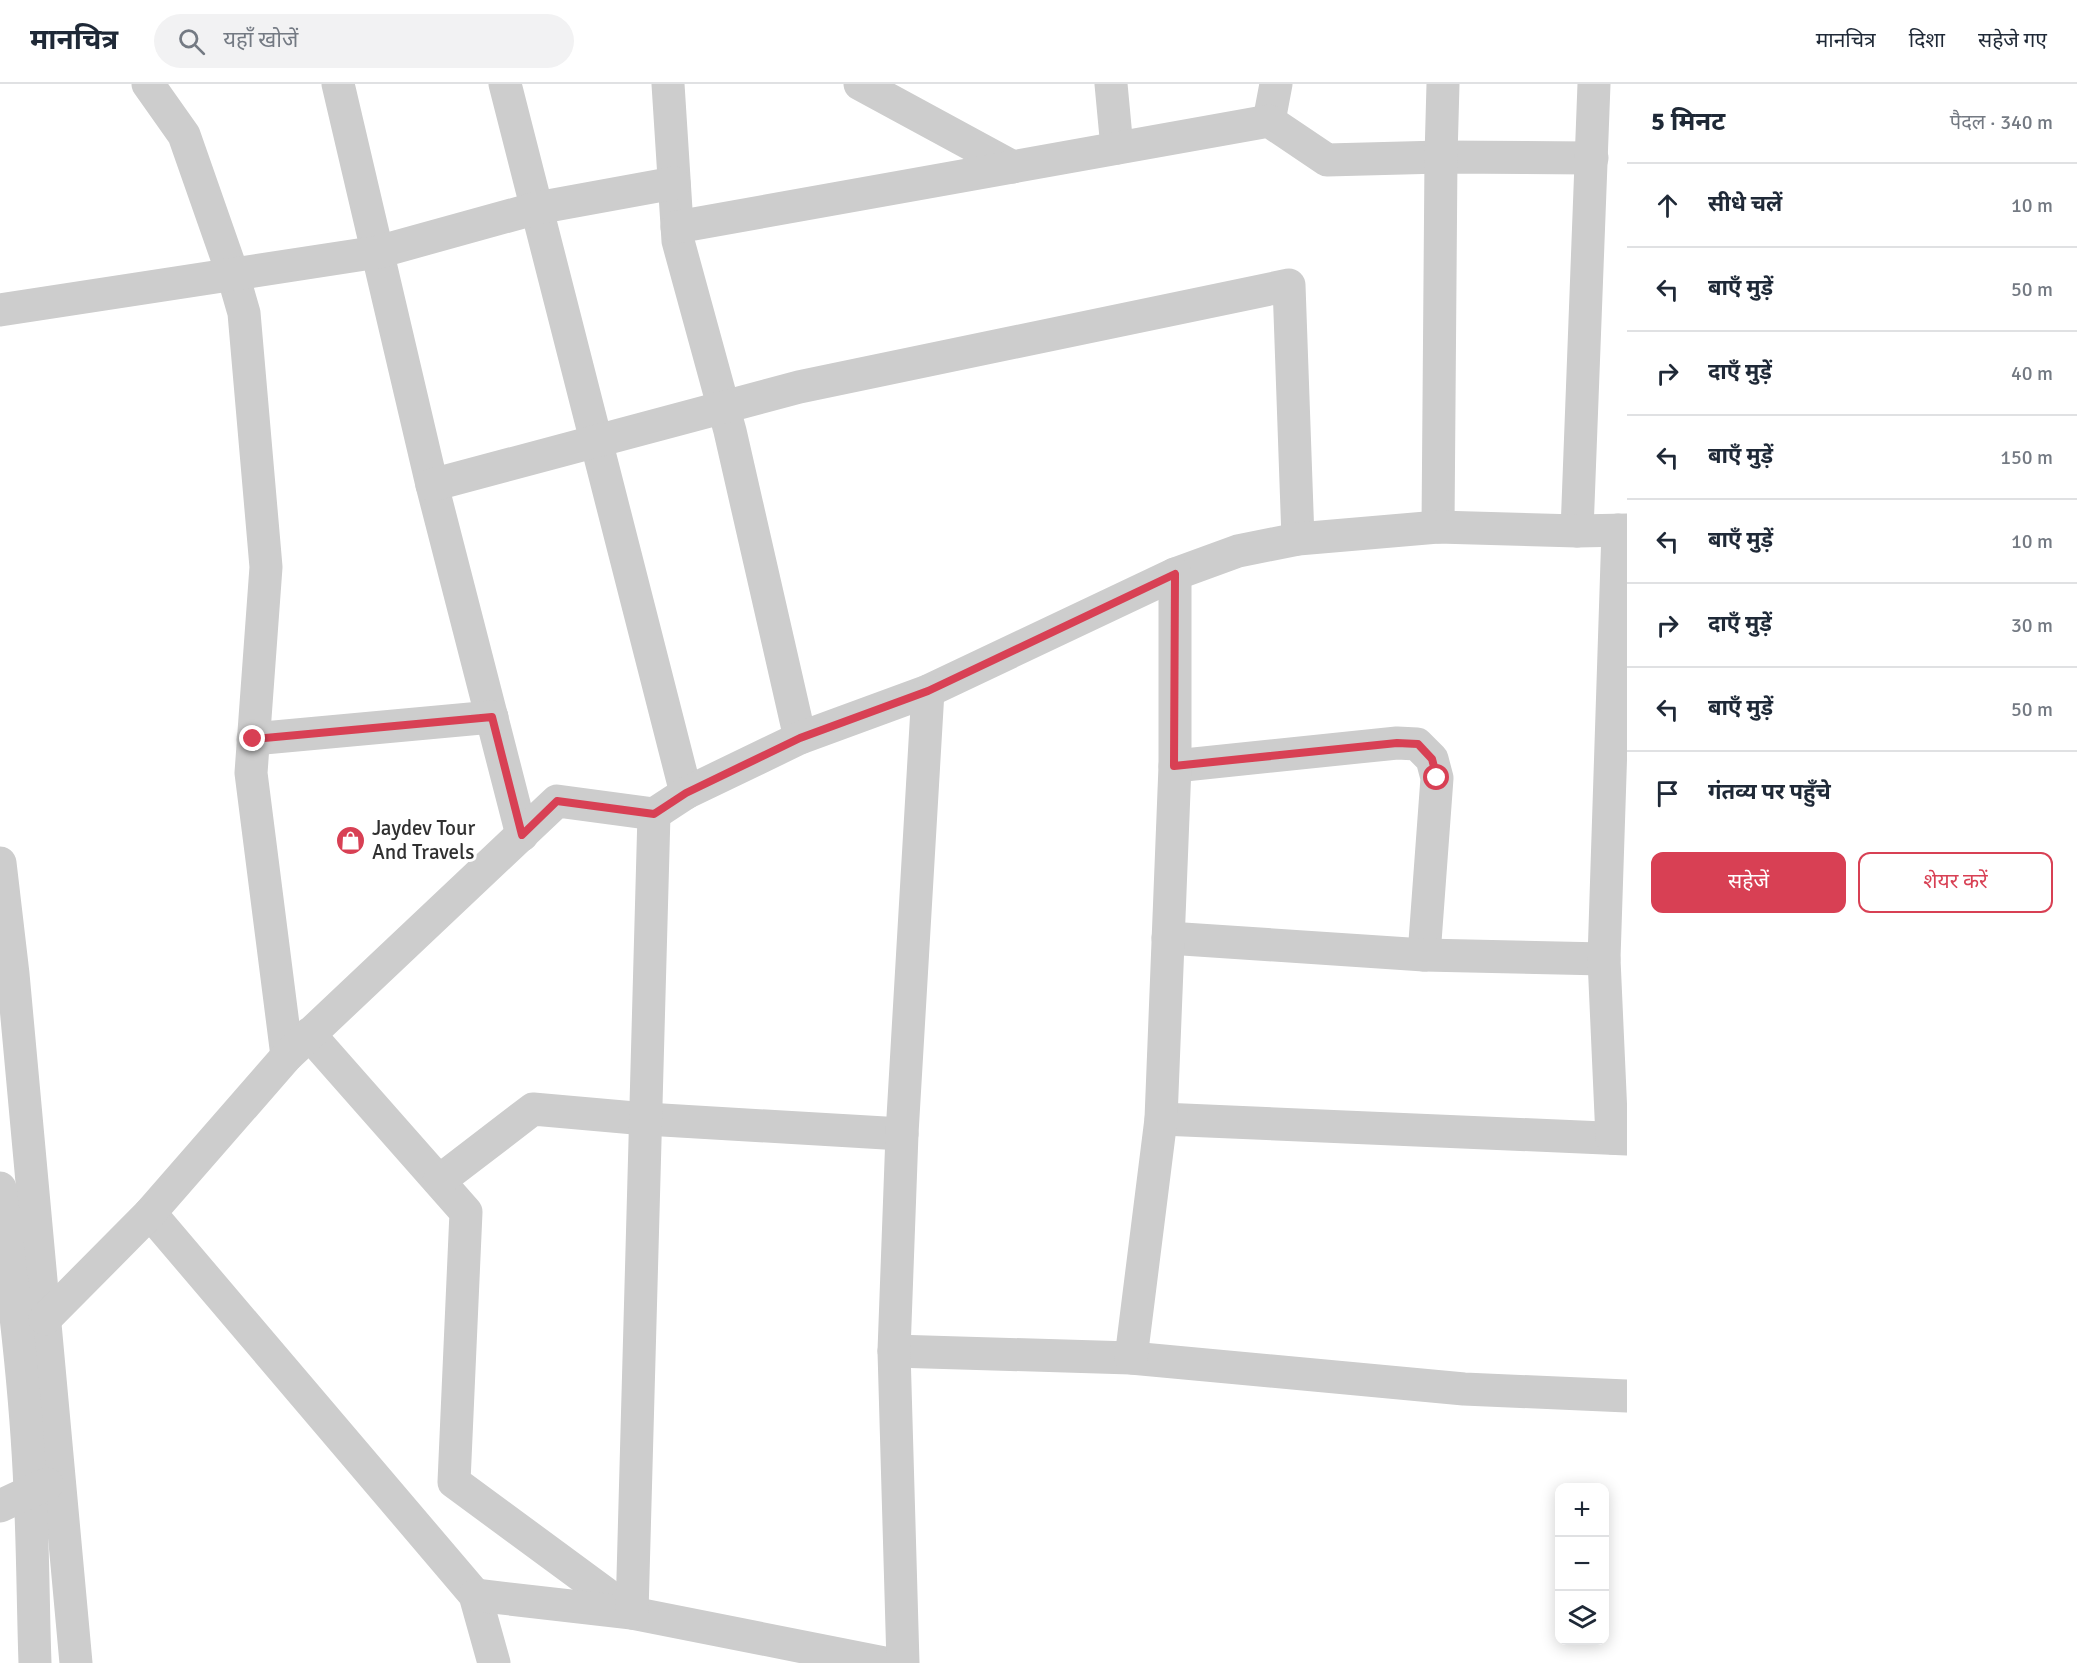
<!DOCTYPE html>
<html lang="hi">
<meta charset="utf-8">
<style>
body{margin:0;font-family:Signika,"Noto Sans Devanagari",sans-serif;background:#f2f2f3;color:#1f2937}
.controls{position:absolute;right:18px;bottom:18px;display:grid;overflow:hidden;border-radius:12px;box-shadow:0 3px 15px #0003}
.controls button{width:54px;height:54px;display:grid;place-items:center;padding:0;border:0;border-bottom:2px solid #e0e1e3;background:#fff;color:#1f2937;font:30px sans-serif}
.stop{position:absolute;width:18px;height:18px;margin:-14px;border:4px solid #d84054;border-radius:50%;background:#fff}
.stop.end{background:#d84054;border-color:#fff;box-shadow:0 2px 6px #0008}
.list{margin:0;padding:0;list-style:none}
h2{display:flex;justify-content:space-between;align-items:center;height:78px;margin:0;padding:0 24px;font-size:26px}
h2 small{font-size:20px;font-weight:400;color:#747a83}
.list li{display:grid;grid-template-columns:39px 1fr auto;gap:18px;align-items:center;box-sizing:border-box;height:84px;padding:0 24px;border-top:2px solid #e0e1e3}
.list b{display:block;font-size:22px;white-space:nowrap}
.list em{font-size:20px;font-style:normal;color:#747a83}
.actions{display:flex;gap:12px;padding:18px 24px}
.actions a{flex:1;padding:14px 0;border:2px solid #d84054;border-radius:12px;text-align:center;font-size:21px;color:#d84054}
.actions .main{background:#d84054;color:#fff}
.icon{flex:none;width:33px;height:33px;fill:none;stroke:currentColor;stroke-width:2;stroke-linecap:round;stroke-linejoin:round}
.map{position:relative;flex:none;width:1627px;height:1579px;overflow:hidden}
header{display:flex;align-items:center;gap:36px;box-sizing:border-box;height:84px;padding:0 30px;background:#fff;border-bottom:2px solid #e0e1e3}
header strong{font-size:28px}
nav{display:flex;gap:33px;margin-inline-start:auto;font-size:21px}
.search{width:420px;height:54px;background:#f2f2f3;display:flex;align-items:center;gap:15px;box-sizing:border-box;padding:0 21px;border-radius:33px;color:#747a83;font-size:22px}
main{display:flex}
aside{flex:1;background:#fff}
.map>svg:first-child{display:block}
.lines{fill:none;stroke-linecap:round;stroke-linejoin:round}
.minor{stroke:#cdcdcd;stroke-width:33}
.route{stroke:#d84054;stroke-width:8}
.labels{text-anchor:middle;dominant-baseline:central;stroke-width:6;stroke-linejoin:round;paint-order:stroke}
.poi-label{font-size:21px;fill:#303030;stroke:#fff;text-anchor:start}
</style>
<header>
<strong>मानचित्र</strong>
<div class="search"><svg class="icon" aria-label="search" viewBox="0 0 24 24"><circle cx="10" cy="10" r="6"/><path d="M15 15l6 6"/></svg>यहाँ खोजें</div>
<nav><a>मानचित्र</a><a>दिशा</a><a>सहेजे गए</a></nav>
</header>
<main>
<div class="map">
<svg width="1627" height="1579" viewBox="0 0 1627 1579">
<rect width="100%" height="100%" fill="#fff"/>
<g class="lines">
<g class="minor">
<path d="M 148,0 L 184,51 L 233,191 L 244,229 L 266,483 L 251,689 L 287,972"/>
<path d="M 338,0 L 432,401 L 522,751"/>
<path d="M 505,0 L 686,709"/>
<path d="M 668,0 L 678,157 L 730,347 L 800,654"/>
<path d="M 860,0 L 1013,83"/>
<path d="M 1111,0 L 1117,64"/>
<path d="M 1269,37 L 1276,0"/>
<path d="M 677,143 L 1269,37 L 1327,76 L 1441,73 L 1592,74"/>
<path d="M 0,226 L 378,168 L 537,124 L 674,99"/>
<path d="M 432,401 L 799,303 L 1289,201 L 1298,455"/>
<path d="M 1438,443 L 1441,73 L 1443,0"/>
<path d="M 1577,447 L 1594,0"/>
<path d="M 253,655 L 492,633"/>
<path d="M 1175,682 L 1397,659 L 1417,660 L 1432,675 L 1437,694 L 1424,871"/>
<path d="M 0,779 L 13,890 L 76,1579"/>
<path d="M 1168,854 L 1424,871 L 1604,875"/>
<path d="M 309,950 L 466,1128 L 454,1398 L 632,1529"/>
<path d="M 1161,1035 L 1627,1055"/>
<path d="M 1612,1054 L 1604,875 L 1618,446"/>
<path d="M 439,1097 L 533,1025 L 646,1035 L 902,1050"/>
<path d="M 0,1104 C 13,1204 26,1305 30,1406 C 33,1464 33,1522 35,1579"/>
<path d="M 150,1129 L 475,1511 L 494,1579"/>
<path d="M 45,1235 L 150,1129 L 287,972 L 557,717 L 654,730 L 686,709 L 800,654 L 928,607 L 1175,490 L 1238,467 L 1298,455 L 1438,443 L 1577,447 L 1627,446"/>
<path d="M 894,1267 L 1131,1274 L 1464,1305 L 1627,1312"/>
<path d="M 1131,1274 L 1161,1035 L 1175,682 L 1175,490"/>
<path d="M 0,1422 L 47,1400"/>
<path d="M 475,1511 L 632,1529 L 884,1579"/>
<path d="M 632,1529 L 654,730"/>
<path d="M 903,1579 L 894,1267 L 902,1050 L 928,607"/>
</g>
</g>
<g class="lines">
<path class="route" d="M 253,655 L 492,633 L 522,751 L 557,717 L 654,730 L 686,709 L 800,654 L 928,607 L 1175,490 L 1174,682 L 1397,659 L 1418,660 L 1432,675 L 1437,694"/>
</g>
<defs>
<symbol id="shop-disc" viewBox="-11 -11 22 22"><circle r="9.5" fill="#d84054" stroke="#fff"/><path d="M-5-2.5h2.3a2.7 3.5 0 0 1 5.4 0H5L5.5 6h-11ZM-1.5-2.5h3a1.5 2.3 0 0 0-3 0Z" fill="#fff"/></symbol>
</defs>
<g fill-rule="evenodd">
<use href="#shop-disc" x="334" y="740" width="33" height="33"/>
</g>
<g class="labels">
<g class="poi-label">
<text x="372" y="744">Jaydev Tour<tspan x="372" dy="24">And Travels</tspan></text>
</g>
</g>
</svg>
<div class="controls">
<button>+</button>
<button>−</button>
<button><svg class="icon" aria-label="layers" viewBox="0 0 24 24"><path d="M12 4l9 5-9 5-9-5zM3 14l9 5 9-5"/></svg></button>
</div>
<div class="stop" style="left:1437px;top:694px"></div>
<div class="stop end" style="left:253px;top:655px"></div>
</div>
<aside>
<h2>5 मिनट<small>पैदल · 340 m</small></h2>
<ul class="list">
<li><svg class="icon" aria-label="ahead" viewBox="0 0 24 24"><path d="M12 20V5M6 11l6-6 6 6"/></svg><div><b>सीधे चलें</b></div><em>10 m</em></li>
<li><svg class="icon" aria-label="left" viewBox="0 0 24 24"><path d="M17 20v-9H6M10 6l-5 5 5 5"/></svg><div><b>बाएँ मुड़ें</b></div><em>50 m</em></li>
<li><svg class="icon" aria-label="right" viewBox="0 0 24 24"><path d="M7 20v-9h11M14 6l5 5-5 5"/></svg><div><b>दाएँ मुड़ें</b></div><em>40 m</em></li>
<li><svg class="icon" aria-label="left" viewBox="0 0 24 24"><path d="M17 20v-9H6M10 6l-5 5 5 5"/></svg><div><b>बाएँ मुड़ें</b></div><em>150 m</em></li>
<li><svg class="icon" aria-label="left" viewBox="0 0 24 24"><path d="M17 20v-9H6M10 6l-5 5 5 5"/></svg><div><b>बाएँ मुड़ें</b></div><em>10 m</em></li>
<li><svg class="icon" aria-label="right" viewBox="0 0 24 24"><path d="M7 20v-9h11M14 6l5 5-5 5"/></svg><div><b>दाएँ मुड़ें</b></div><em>30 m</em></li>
<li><svg class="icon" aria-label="left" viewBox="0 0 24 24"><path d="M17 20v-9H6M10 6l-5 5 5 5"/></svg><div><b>बाएँ मुड़ें</b></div><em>50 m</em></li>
<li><svg class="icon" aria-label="arrive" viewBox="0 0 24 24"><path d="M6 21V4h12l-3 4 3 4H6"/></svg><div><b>गंतव्य पर पहुँचे</b></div></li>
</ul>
<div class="actions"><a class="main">सहेजें</a><a>शेयर करें</a></div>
</aside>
</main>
